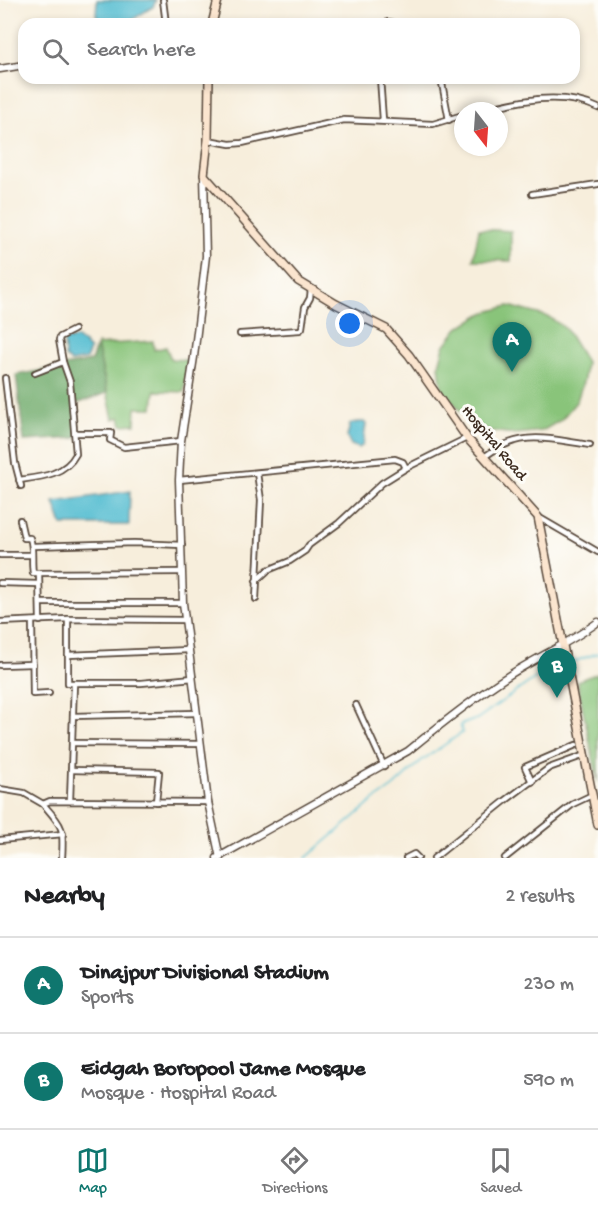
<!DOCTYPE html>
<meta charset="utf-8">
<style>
body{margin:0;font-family:"Gochi Hand",sans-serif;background:#f2f2f2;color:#202124}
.compass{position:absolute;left:454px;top:102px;width:54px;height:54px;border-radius:50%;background:#fff;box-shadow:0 3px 9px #0003;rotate:163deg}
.you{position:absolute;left:350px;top:324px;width:21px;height:21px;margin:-15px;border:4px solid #fff;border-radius:50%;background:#1a73e8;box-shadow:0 0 0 9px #1a73e833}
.badge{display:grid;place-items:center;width:39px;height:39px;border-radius:50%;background:#0f766e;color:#fff;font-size:20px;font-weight:700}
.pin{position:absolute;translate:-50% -50px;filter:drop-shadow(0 2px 3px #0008)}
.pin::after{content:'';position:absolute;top:32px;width:21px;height:18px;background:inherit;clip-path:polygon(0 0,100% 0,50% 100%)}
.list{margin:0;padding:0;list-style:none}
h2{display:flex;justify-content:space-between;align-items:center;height:78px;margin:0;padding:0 24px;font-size:26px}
h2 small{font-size:20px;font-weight:400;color:#757577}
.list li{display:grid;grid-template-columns:39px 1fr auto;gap:18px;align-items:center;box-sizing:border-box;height:96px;padding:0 24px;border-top:2px solid #e0e0e0}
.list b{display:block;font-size:22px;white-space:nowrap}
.list p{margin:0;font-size:20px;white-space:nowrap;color:#757577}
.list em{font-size:20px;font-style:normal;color:#757577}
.icon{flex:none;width:33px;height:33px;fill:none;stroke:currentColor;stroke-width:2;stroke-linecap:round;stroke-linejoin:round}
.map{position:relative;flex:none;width:598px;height:858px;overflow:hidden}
.search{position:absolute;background:#fff;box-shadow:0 3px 9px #0003;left:18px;right:18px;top:18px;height:66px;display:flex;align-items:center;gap:15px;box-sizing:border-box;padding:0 21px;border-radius:18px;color:#757577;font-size:22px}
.sheet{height:270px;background:#fff}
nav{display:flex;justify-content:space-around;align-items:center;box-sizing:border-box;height:84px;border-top:2px solid #e0e0e0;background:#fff;font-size:16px;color:#757577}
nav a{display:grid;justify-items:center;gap:3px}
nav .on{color:#0f766e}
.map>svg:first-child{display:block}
.green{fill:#89c47a;stroke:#62774c;stroke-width:1.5}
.forest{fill:#6eaa6a;stroke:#546a44;stroke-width:1.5}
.water{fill:#54bdd1;stroke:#487478;stroke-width:1.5}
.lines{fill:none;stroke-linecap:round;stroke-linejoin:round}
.stream{stroke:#54bdd1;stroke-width:1.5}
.minor-casing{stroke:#57473a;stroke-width:8}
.tertiary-casing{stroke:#57473a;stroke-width:9}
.secondary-casing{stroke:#57473a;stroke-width:10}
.minor{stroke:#fff;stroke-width:4.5}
.tertiary{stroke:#fff;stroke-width:6}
.secondary{stroke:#fbe5cf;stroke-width:7}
.labels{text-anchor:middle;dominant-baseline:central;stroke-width:6;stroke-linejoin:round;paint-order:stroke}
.street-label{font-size:16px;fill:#3b2a1e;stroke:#fdfcf7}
</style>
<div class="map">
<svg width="598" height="858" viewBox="0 0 598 858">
<rect width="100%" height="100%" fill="#fdfcf7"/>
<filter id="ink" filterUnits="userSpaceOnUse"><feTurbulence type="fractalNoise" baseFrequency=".0167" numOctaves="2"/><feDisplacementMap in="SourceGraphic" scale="12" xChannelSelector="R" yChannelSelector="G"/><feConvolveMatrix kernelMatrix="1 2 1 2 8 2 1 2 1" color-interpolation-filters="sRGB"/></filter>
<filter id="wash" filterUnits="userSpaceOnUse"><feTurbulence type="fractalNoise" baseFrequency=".008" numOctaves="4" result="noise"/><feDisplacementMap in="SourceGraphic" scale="24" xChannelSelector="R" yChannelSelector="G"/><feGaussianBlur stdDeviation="1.35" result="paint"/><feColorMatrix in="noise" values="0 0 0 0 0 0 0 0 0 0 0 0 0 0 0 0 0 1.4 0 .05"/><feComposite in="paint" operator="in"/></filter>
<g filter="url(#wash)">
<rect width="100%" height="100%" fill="#f7eedc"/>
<g class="green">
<path d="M 479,229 L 511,231 L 511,261 L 473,260 Z"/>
<path d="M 509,306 L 549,317 L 566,329 L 586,362 L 584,379 L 577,401 L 561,420 L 542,431 L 515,434 L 491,431 L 472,424 L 442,390 L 439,365 L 444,346 L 458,328 L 483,313 Z"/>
<path d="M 153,341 L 154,350 L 166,347 L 171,359 L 187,360 L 184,392 L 155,391 L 153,408 L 136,408 L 135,424 L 122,425 L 120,417 L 113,419 L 97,345 Z"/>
<path d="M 598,673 L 598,782 L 577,681 Z"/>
</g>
<path class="forest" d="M 97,345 L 107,393 L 76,404 L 77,438 L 24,441 L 16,375 L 91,361 Z"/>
<g class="water">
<path d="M 97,0 L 156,0 L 153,7 C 145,11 140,15 132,20 C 124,25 112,24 103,24 L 96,15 Z"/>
<path d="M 77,338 L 84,343 L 90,350 L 86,359 L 71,362 L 65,357 L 64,340 Z"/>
<path d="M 358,422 L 364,422 L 366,424 L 363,445 L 359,448 L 351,445 L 347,437 L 350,424 Z"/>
<path d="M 130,491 L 129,525 L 62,525 L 54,502 Z"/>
</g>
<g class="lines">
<g class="stream">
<path d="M 570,663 L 598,653"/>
<path d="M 306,858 L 373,801 L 393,787 L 421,761 L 463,732 L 460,725 L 477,719 L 551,667 L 563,665"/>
</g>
</g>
</g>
<g filter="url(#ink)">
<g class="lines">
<defs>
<g id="minor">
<path d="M 163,0 L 166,24"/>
<path d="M 388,24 L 388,22 L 400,24"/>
<path d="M 380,78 L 383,120"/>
<path d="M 441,78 L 449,120"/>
<path d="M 479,111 C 517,101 561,90 598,108"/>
<path d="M 208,140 L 230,144 L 242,143 L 344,120 L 433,124 L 463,115"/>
<path d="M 532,194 L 598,184"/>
<path d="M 240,334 L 300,330 L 302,328 L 305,307 L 310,298 L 311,289"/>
<path d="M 35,373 L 63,362"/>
<path d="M 5,378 L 15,463 L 21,486"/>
<path d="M 75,433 L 111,433 L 110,440 L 124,447 L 181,441"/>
<path d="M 484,457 C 521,429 548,439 590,445"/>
<path d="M 19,480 C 41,477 65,475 76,454 L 70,382 L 63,362 L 59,340 L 60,337 L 74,330"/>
<path d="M 179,480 L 395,459 L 403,462 L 406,468"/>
<path d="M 538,517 L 598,552"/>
<path d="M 20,520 L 24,538 L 30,538 C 34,549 31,561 33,573 L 181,572"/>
<path d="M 33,546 L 134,543 L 182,545"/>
<path d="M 0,555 L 31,555"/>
<path d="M 39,573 L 40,621"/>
<path d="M 256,581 L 268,570 L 290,561 L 305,551 L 309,545 L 339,523 L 382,483 L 406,468 L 467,438"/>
<path d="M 0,583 L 39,584"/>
<path d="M 256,599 L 261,500 L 257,473"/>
<path d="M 40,603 L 183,603"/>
<path d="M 68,619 L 68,683 L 141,683 L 193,678"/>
<path d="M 32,621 L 33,694 L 49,693"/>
<path d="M 0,622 L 68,619 L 185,620"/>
<path d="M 68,655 L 189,650"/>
<path d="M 0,665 L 33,664"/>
<path d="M 356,705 L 384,766"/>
<path d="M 73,716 L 197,713"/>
<path d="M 72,743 L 201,744"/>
<path d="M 71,770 L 159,772 L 156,802"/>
<path d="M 532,782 L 525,767 L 576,745"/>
<path d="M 0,789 L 24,793 L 43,804"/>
<path d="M 70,801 L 74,683"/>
<path d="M 0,840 L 63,834"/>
<path d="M 62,858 C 64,826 63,827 43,804 L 50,801 L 208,802"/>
<path d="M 406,858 L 414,854 L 418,858"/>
<path d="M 434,858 L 505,801 L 549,768 L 585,755"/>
<path d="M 505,858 L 573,804 L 592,795"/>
</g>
<g id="tertiary">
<path d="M 0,69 L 24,65"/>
<path d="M 204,175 L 206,256 L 194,357 L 181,441 L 179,480 L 183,603 L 208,802 L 220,858"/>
<path d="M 217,858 L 408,751 C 441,724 475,697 511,674 C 540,656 571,642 598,622"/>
</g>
<g id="secondary">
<path d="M 212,24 L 218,0"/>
<path d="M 209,78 L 208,140 L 204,175 L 298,281 L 336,304 L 386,329 L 409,355 L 467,438 L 538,517 L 598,825"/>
</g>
</defs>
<use href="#minor" class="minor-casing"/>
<use href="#tertiary" class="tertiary-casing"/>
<use href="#secondary" class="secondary-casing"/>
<use href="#minor" class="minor"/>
<use href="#tertiary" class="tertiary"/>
<use href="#secondary" class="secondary"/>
</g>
</g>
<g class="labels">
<g class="street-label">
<text transform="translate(493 444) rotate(50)">Hospital Road</text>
</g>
</g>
</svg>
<svg class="compass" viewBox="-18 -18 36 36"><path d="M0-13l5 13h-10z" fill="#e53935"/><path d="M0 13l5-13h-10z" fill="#757577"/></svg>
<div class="you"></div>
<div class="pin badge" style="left:512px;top:372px">A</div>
<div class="pin badge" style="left:557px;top:698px">B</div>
<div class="search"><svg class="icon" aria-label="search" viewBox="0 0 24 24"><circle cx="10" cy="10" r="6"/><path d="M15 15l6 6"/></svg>Search here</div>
</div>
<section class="sheet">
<h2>Nearby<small>2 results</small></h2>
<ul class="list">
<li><span class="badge">A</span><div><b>Dinajpur Divisional Stadium</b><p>Sports</p></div><em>230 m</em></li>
<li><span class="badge">B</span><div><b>Eidgah Boropool Jame Mosque</b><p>Mosque · Hospital Road</p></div><em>590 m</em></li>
</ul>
</section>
<nav>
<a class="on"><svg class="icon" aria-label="map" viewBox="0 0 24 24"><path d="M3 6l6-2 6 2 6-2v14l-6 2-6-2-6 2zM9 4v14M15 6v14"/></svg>Map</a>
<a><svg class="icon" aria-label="directions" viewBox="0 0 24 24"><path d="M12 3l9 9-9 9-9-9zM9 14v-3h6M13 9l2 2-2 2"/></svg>Directions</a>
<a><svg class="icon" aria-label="saved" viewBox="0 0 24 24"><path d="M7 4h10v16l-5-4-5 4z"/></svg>Saved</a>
</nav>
